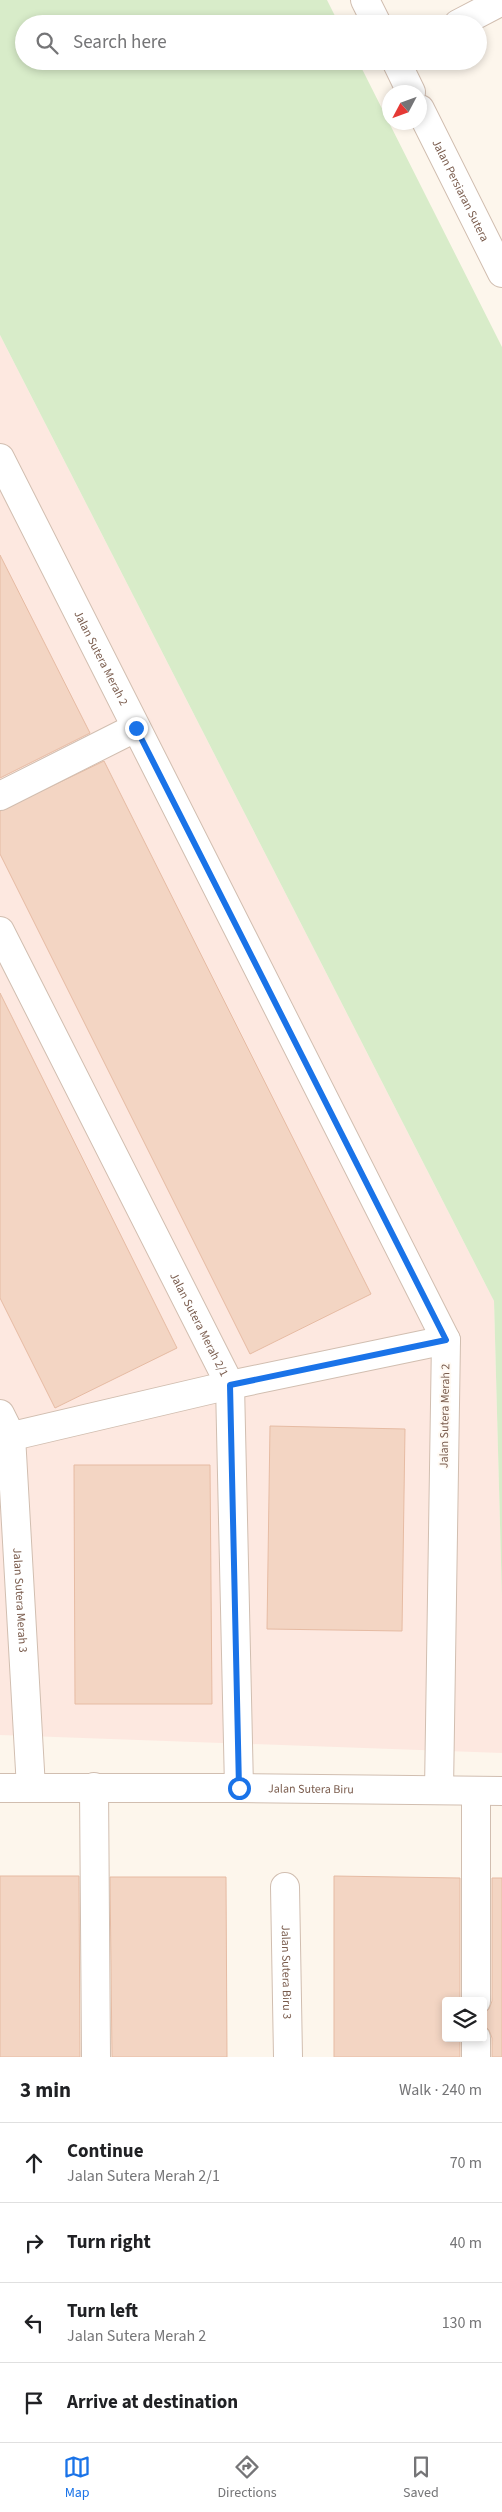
<!DOCTYPE html>
<meta charset="utf-8">
<style>
body{margin:0;font-family:"Source Sans 3",sans-serif;background:#f6f6f6;color:#202124}
.controls{position:absolute;right:15px;bottom:15px;display:grid;overflow:hidden;border-radius:5px;box-shadow:0 2px 8px #0003}
.controls button{width:45px;height:45px;display:grid;place-items:center;padding:0;border:0;border-bottom:1px solid #e0e0e0;background:#fff;color:#202124;font:25px sans-serif}
.compass{position:absolute;left:382px;top:85px;width:45px;height:45px;border-radius:50%;background:#fff;box-shadow:0 2px 8px #0003;rotate:229deg}
.stop{position:absolute;width:15px;height:15px;margin:-11px;border:4px solid #1a73e8;border-radius:50%;background:#fff}
.stop.end{background:#1a73e8;border-color:#fff;box-shadow:0 1px 5px #0008}
.list{margin:0;padding:0;list-style:none}
h2{display:flex;justify-content:space-between;align-items:center;height:65px;margin:0;padding:0 20px;font-size:21px}
h2 small{font-size:16px;font-weight:400;color:#757577}
.list li{display:grid;grid-template-columns:32px 1fr auto;gap:15px;align-items:center;box-sizing:border-box;height:80px;padding:0 20px;border-top:1px solid #e0e0e0}
.list b{display:block;font-size:19px;white-space:nowrap}
.list p{margin:0;font-size:16px;white-space:nowrap;color:#757577}
.list em{font-size:16px;font-style:normal;color:#757577}
.icon{flex:none;width:28px;height:28px;fill:none;stroke:currentColor;stroke-width:2;stroke-linecap:round;stroke-linejoin:round}
.map{position:relative;flex:none;width:502px;height:2057px;overflow:hidden}
.search{position:absolute;background:#fff;box-shadow:0 2px 8px #0003;left:15px;right:15px;top:15px;height:55px;display:flex;align-items:center;gap:12px;box-sizing:border-box;padding:0 18px;border-radius:28px;color:#757577;font-size:19px}
.sheet{height:385px;background:#fff}
nav{display:flex;justify-content:space-around;align-items:center;box-sizing:border-box;height:70px;border-top:1px solid #e0e0e0;background:#fff;font-size:14px;color:#757577}
nav a{display:grid;justify-items:center;gap:2px}
nav .on{color:#1a73e8}
.map>svg:first-child{display:block}
.commercial{fill:#fde8e0}
.green{fill:#d8ecc9}
.building{fill:#f3d5c3;stroke:#e6bba3}
.lines{fill:none;stroke-linecap:round;stroke-linejoin:round}
.minor-casing{stroke:#d1beb0;stroke-width:30}
.minor{stroke:#fff;stroke-width:28}
.route{stroke:#1a73e8;stroke-width:6}
.labels{text-anchor:middle;dominant-baseline:central;stroke-width:4;stroke-linejoin:round;paint-order:stroke}
.street-label{font-size:12px;fill:#7a5c4d;stroke:#fffaf3}
</style>
<div class="map">
<svg width="502" height="2057" viewBox="0 0 502 2057">
<rect width="100%" height="100%" fill="#fdf6ec"/>
<path class="commercial" d="M 0,335 L 494,1301 L 502,1599 L 502,1753 L 0,1735 Z"/>
<path class="green" d="M 0,0 L 327,0 L 339,24 L 24,24 L 24,61 L 358,61 L 502,347 L 502,1599 L 494,1301 L 0,335 Z"/>
<g class="building">
<path d="M 0,555 L 90,733 L 0,778 Z"/>
<path d="M 104,761 L 371,1294 L 250,1354 L 0,854 L 0,811 Z"/>
<path d="M 0,993 L 177,1348 L 55,1408 L 0,1298 Z"/>
<path d="M 270,1426 L 405,1429 L 402,1631 L 267,1629 Z"/>
<path d="M 74,1465 L 210,1465 L 212,1704 L 75,1704 Z"/>
<path d="M 0,1876 L 79,1876 L 80,2057 L 0,2057 Z"/>
<path d="M 334,1876 L 460,1878 L 460,2001 L 446,2001 L 446,2038 L 460,2038 L 460,2057 L 334,2057 Z"/>
<path d="M 110,1877 L 226,1877 L 227,2057 L 112,2057 Z"/>
<path d="M 492,1878 L 502,1878 L 502,2057 L 492,2057 L 492,2038 L 489,2030 L 483,2024 L 483,2015 L 489,2009 L 492,2001 Z"/>
</g>
<g class="lines">
<defs>
<g id="minor">
<path d="M 365,0 L 377,24"/>
<path d="M 458,24 L 502,1"/>
<path d="M 396,61 L 411,92"/>
<path id="s1" d="M 420,109 L 502,273"/>
<path id="s2" d="M 0,458 L 446,1340 L 439,1790"/>
<path d="M 0,796 L 135,728"/>
<path id="s3" d="M 0,931 L 230,1385 L 239,1788"/>
<path id="s4" d="M 0,1414 L 11,1436 L 31,1788"/>
<path d="M 0,1439 L 230,1385 L 446,1340"/>
<path d="M 94,1787 L 96,2057"/>
<path id="s5" d="M 0,1788 L 239,1788 L 502,1791"/>
<path id="s6" d="M 285,1887 L 288,2057"/>
<path d="M 476,2001 L 476,1791"/>
<path d="M 476,2057 L 476,2038"/>
</g>
</defs>
<use href="#minor" class="minor-casing"/>
<use href="#minor" class="minor"/>
</g>
<g class="lines">
<path class="route" d="M 136,728 L 446,1340 L 230,1385 L 239,1788"/>
</g>
<g class="labels">
<g class="street-label">
<text stroke="none"><textPath href="#s1" startOffset="91">Jalan Persiaran Sutera</textPath></text>
<text stroke="none"><textPath href="#s2" startOffset="224">Jalan Sutera Merah 2</textPath></text>
<text stroke="none"><textPath href="#s3" startOffset="441">Jalan Sutera Merah 2/1</textPath></text>
<text transform="translate(445 1416) rotate(-89)">Jalan Sutera Merah 2</text>
<text stroke="none"><textPath href="#s4" startOffset="189">Jalan Sutera Merah 3</textPath></text>
<text stroke="none"><textPath href="#s5" startOffset="311">Jalan Sutera Biru</textPath></text>
<text stroke="none"><textPath href="#s6" startOffset="85">Jalan Sutera Biru 3</textPath></text>
</g>
</g>
</svg>
<div class="controls">
<button><svg class="icon" aria-label="layers" viewBox="0 0 24 24"><path d="M12 4l9 5-9 5-9-5zM3 14l9 5 9-5"/></svg></button>
</div>
<svg class="compass" viewBox="-18 -18 36 36"><path d="M0-13l5 13h-10z" fill="#e53935"/><path d="M0 13l5-13h-10z" fill="#757577"/></svg>
<div class="stop" style="left:239px;top:1788px"></div>
<div class="stop end" style="left:136px;top:728px"></div>
<div class="search"><svg class="icon" aria-label="search" viewBox="0 0 24 24"><circle cx="10" cy="10" r="6"/><path d="M15 15l6 6"/></svg>Search here</div>
</div>
<section class="sheet">
<h2>3 min<small>Walk · 240 m</small></h2>
<ul class="list">
<li><svg class="icon" aria-label="ahead" viewBox="0 0 24 24"><path d="M12 20V5M6 11l6-6 6 6"/></svg><div><b>Continue</b><p>Jalan Sutera Merah 2/1</p></div><em>70 m</em></li>
<li><svg class="icon" aria-label="right" viewBox="0 0 24 24"><path d="M7 20v-9h11M14 6l5 5-5 5"/></svg><div><b>Turn right</b></div><em>40 m</em></li>
<li><svg class="icon" aria-label="left" viewBox="0 0 24 24"><path d="M17 20v-9H6M10 6l-5 5 5 5"/></svg><div><b>Turn left</b><p>Jalan Sutera Merah 2</p></div><em>130 m</em></li>
<li><svg class="icon" aria-label="arrive" viewBox="0 0 24 24"><path d="M6 21V4h12l-3 4 3 4H6"/></svg><div><b>Arrive at destination</b></div></li>
</ul>
</section>
<nav>
<a class="on"><svg class="icon" aria-label="map" viewBox="0 0 24 24"><path d="M3 6l6-2 6 2 6-2v14l-6 2-6-2-6 2zM9 4v14M15 6v14"/></svg>Map</a>
<a><svg class="icon" aria-label="directions" viewBox="0 0 24 24"><path d="M12 3l9 9-9 9-9-9zM9 14v-3h6M13 9l2 2-2 2"/></svg>Directions</a>
<a><svg class="icon" aria-label="saved" viewBox="0 0 24 24"><path d="M7 4h10v16l-5-4-5 4z"/></svg>Saved</a>
</nav>
